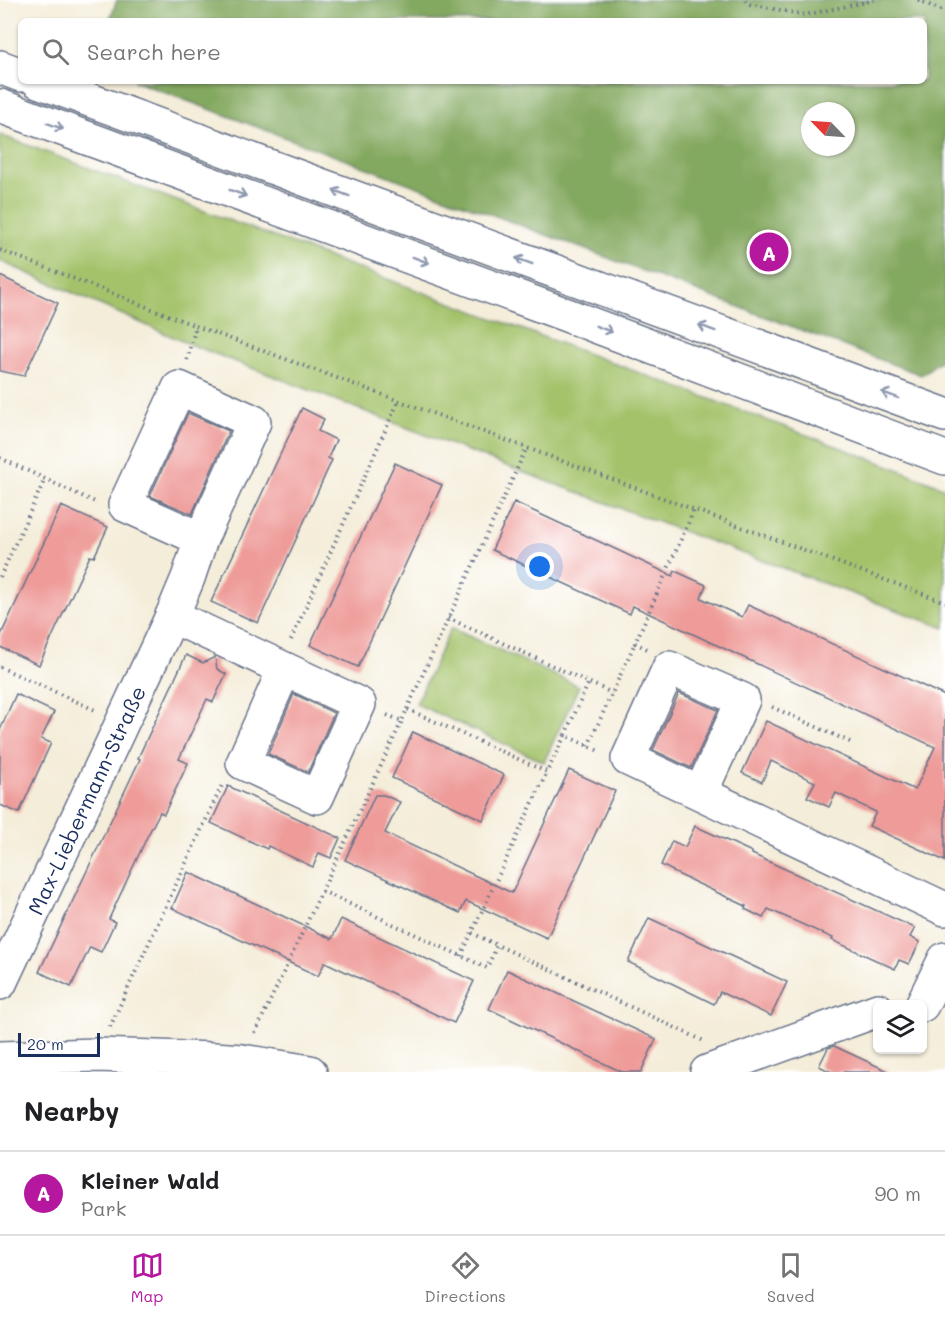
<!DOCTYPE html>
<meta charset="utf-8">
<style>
body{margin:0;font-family:Mali,sans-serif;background:#f6f6f6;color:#202124}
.controls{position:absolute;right:18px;bottom:18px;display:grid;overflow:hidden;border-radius:9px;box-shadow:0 2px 4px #0004}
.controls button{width:54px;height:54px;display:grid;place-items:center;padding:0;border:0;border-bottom:2px solid #e0e0e0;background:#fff;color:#202124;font:30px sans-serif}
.compass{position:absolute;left:801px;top:102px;width:54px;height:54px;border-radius:50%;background:#fff;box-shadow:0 2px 4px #0004;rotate:295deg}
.scale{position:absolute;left:18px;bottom:15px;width:82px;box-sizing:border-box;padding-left:6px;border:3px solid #1b2f5e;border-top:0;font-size:16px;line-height:21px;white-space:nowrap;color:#1b2f5e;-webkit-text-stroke:4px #fff;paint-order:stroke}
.you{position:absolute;left:540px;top:567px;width:21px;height:21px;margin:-15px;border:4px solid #fff;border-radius:50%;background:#1a73e8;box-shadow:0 0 0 9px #1a73e833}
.badge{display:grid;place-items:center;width:39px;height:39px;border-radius:50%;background:#b5179e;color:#fff;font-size:20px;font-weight:700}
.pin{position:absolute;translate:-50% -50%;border:3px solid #fff;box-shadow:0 2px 6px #0006}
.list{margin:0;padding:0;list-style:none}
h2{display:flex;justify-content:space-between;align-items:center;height:78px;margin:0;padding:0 24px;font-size:26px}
h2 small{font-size:20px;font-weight:400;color:#757577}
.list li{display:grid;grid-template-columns:39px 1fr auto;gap:18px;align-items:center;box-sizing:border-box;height:84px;padding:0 24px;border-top:2px solid #e0e0e0}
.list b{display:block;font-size:22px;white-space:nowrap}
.list p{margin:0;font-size:20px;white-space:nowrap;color:#757577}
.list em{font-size:20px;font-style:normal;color:#757577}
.icon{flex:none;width:33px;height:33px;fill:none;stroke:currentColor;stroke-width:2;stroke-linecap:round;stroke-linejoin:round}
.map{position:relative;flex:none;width:945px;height:1072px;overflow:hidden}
.search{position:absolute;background:#fff;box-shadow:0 2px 4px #0004;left:18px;right:18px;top:18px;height:66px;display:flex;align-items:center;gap:15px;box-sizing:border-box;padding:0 21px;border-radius:9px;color:#757577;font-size:22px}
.sheet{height:162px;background:#fff}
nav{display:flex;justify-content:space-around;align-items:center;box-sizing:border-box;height:84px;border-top:2px solid #e0e0e0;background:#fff;font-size:16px;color:#757577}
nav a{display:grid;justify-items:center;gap:3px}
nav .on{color:#b5179e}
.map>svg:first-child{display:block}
.green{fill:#a4c26a;stroke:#607864;stroke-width:1.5}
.forest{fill:#83a85e;stroke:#4f6c5e;stroke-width:1.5;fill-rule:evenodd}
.building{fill:#ee9b99}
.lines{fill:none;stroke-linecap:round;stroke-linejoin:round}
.street-casing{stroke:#677289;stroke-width:36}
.highway-casing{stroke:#677289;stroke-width:36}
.path{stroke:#677289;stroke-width:4;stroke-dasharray:1.5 4.5;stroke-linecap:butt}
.street{stroke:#fff;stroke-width:33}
.highway{stroke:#fff;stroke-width:33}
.oneway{stroke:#8d97ae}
.labels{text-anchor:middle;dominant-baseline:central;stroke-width:6;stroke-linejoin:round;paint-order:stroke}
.street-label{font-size:21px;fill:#1b2f5e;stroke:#fff}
</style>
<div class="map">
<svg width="945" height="1072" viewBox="0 0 945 1072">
<rect width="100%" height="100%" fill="#fff"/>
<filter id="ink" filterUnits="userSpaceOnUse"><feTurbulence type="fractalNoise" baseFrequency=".0167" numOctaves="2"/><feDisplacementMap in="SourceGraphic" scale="12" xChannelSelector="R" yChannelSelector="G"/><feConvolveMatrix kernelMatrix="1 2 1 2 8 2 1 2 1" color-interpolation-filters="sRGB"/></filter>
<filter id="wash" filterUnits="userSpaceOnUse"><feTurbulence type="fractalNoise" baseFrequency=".008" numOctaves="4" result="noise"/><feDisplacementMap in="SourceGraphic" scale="24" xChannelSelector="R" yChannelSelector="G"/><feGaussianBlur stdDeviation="1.35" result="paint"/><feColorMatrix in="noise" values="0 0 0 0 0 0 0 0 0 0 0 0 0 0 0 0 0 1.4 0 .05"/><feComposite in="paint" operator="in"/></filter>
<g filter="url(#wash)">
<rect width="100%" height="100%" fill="#f4edd9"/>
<g class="green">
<path d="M 0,135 L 890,466 L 945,488 L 945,628 L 517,470 L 187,343 L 0,261 Z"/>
<path d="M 451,628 L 579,686 L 544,762 L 416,704 Z"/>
</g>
<path class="forest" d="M 117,0 L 945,0 L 945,357 L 921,375 L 134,81 L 924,81 L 924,21 L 109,21 ZM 810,111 L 846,111 L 846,147 L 810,147 Z"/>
<g id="blocks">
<g class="building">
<path d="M 0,276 L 58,303 L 24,376 L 0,371 Z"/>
<path d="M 302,408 L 324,419 L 318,431 L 336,440 L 328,458 L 332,460 L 258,623 L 211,602 Z"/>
<path d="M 188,413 L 229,431 L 192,514 L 150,496 Z"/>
<path d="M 395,463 L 442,485 L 358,667 L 310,645 Z"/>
<path d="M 514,502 L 673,576 L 675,571 L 706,585 L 701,598 L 742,617 L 748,605 L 945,696 L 945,861 L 869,826 L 876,812 L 836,793 L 829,807 L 807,797 L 815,782 L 771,761 L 762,782 L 742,773 L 766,721 L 915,790 L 935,747 L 633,606 L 630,614 L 492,550 Z"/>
<path d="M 61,506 L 108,527 L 94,557 L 90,556 L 39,665 L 0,647 L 0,637 Z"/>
<path d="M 186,655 L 203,663 L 215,657 L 217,669 L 226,674 L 213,702 L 207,699 L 179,759 L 188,763 L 164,814 L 160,812 L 147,837 L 109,919 L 115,922 L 101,952 L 90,947 L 71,987 L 39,972 L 120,801 L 140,759 L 138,758 Z"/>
<path d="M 679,693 L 718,710 L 691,768 L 653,750 Z"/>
<path d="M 16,694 L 54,712 L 41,739 L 51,743 L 19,813 L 0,805 L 0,730 Z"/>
<path d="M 294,694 L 334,713 L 308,772 L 268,754 Z"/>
<path d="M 413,732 L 504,775 L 483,820 L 392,778 Z"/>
<path d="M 569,770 L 615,791 L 547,938 L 466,901 L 460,913 L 345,860 L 375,795 L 384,795 L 400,802 L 385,833 L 512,893 Z"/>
<path d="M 228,786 L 340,838 L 331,858 L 319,853 L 313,867 L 268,846 L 267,849 L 211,823 Z"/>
<path d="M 695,826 L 752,852 L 752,854 L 915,928 L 910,937 L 920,942 L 909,964 L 899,960 L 895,969 L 832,940 L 833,938 L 768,909 L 763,918 L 745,909 L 746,906 L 673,872 L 673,871 L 661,865 L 672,841 L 685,847 Z"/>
<path d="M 188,872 L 332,939 L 341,919 L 474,981 L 454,1023 L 325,962 L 318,976 L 172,908 Z"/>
<path d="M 649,918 L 787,982 L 771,1016 L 720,992 L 714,1004 L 628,962 Z"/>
<path d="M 507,970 L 656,1039 L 641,1072 L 622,1072 L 489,1009 Z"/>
<path d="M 834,1046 L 890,1072 L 831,1072 L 819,1066 L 828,1048 Z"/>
</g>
</g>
</g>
<g filter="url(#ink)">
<use href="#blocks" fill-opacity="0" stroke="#677289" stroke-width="1.5"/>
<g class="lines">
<defs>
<g id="street">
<path d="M 172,616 L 359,704 L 317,797 L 243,763 L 284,670"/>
<path d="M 701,792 L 743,700 L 669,668 L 628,759 L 945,909"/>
<path d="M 0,983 L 172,616 L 188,578 L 201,539 L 254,422 L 179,388 L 125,505 L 201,539"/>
<path d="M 922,1005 L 945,959"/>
<path d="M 0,1058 L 97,1055 L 214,1059 L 242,1061 L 310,1072"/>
<path d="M 707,1072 L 878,1010"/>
</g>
<g id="highway">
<path d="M 0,67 L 21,75"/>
<path d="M 38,81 L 945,415"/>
<path d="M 0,106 L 564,314 L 945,458"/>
</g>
</defs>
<use href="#street" class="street-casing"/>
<use href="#highway" class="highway-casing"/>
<g class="path">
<path d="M 745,0 L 750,4 L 805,15 L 875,0"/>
<path d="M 918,0 L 945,12"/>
<path d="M 0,250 L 196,326 L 945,602"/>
<path d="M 187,360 L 196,326"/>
<path d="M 0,458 L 97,503"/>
<path d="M 0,577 L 45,479"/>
<path d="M 448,618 L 612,693"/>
<path d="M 291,640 L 399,400"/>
<path d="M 647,649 L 635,643 L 694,510"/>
<path d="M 0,667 L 95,710"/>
<path d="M 772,707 L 850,742"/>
<path d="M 407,709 L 527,447"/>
<path d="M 387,715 L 402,721 L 407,709 L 547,772 L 565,735 L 599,751"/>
<path d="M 565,735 L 589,682"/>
<path d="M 588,746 L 635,643"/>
<path d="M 322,891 L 487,968 L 497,945 L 704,1041"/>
<path d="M 472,933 L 497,945"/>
<path d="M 461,956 L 547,772"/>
<path d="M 110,1027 L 223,783"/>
<path d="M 255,1033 L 402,721"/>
</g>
<use href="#street" class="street"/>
<use href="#highway" class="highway"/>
</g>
<defs><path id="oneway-shaft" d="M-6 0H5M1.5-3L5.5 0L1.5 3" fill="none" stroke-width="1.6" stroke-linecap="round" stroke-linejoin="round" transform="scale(1.5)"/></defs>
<g class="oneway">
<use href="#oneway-shaft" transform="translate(55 126) rotate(20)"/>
<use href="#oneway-shaft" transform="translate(238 193) rotate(20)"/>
<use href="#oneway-shaft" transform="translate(341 193) rotate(-160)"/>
<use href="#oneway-shaft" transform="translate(421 260) rotate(20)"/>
<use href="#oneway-shaft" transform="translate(524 261) rotate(-160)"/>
<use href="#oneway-shaft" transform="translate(707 328) rotate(-160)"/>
<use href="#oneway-shaft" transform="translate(604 329) rotate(21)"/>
<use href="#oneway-shaft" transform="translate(890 395) rotate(-160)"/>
</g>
</g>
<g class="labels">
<g class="street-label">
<text transform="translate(86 800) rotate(-65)">Max-Liebermann-Straße</text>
</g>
</g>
</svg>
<div class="controls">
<button><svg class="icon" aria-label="layers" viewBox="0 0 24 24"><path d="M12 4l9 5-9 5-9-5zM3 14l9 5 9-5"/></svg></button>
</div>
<svg class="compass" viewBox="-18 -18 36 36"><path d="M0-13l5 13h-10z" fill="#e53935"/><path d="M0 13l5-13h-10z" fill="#757577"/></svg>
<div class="scale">20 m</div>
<div class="you"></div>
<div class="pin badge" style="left:769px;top:252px">A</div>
<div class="search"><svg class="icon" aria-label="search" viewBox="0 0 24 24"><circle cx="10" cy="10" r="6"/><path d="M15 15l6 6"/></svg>Search here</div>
</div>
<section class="sheet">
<h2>Nearby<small></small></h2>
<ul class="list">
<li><span class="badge">A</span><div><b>Kleiner Wald</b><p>Park</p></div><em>90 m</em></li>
</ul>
</section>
<nav>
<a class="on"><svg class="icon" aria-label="map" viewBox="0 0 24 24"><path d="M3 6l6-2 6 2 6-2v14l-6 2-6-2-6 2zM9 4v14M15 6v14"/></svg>Map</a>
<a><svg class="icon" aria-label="directions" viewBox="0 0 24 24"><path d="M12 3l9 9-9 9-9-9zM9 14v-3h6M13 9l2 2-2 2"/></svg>Directions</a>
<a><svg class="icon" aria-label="saved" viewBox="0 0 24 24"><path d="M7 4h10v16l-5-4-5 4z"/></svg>Saved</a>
</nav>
